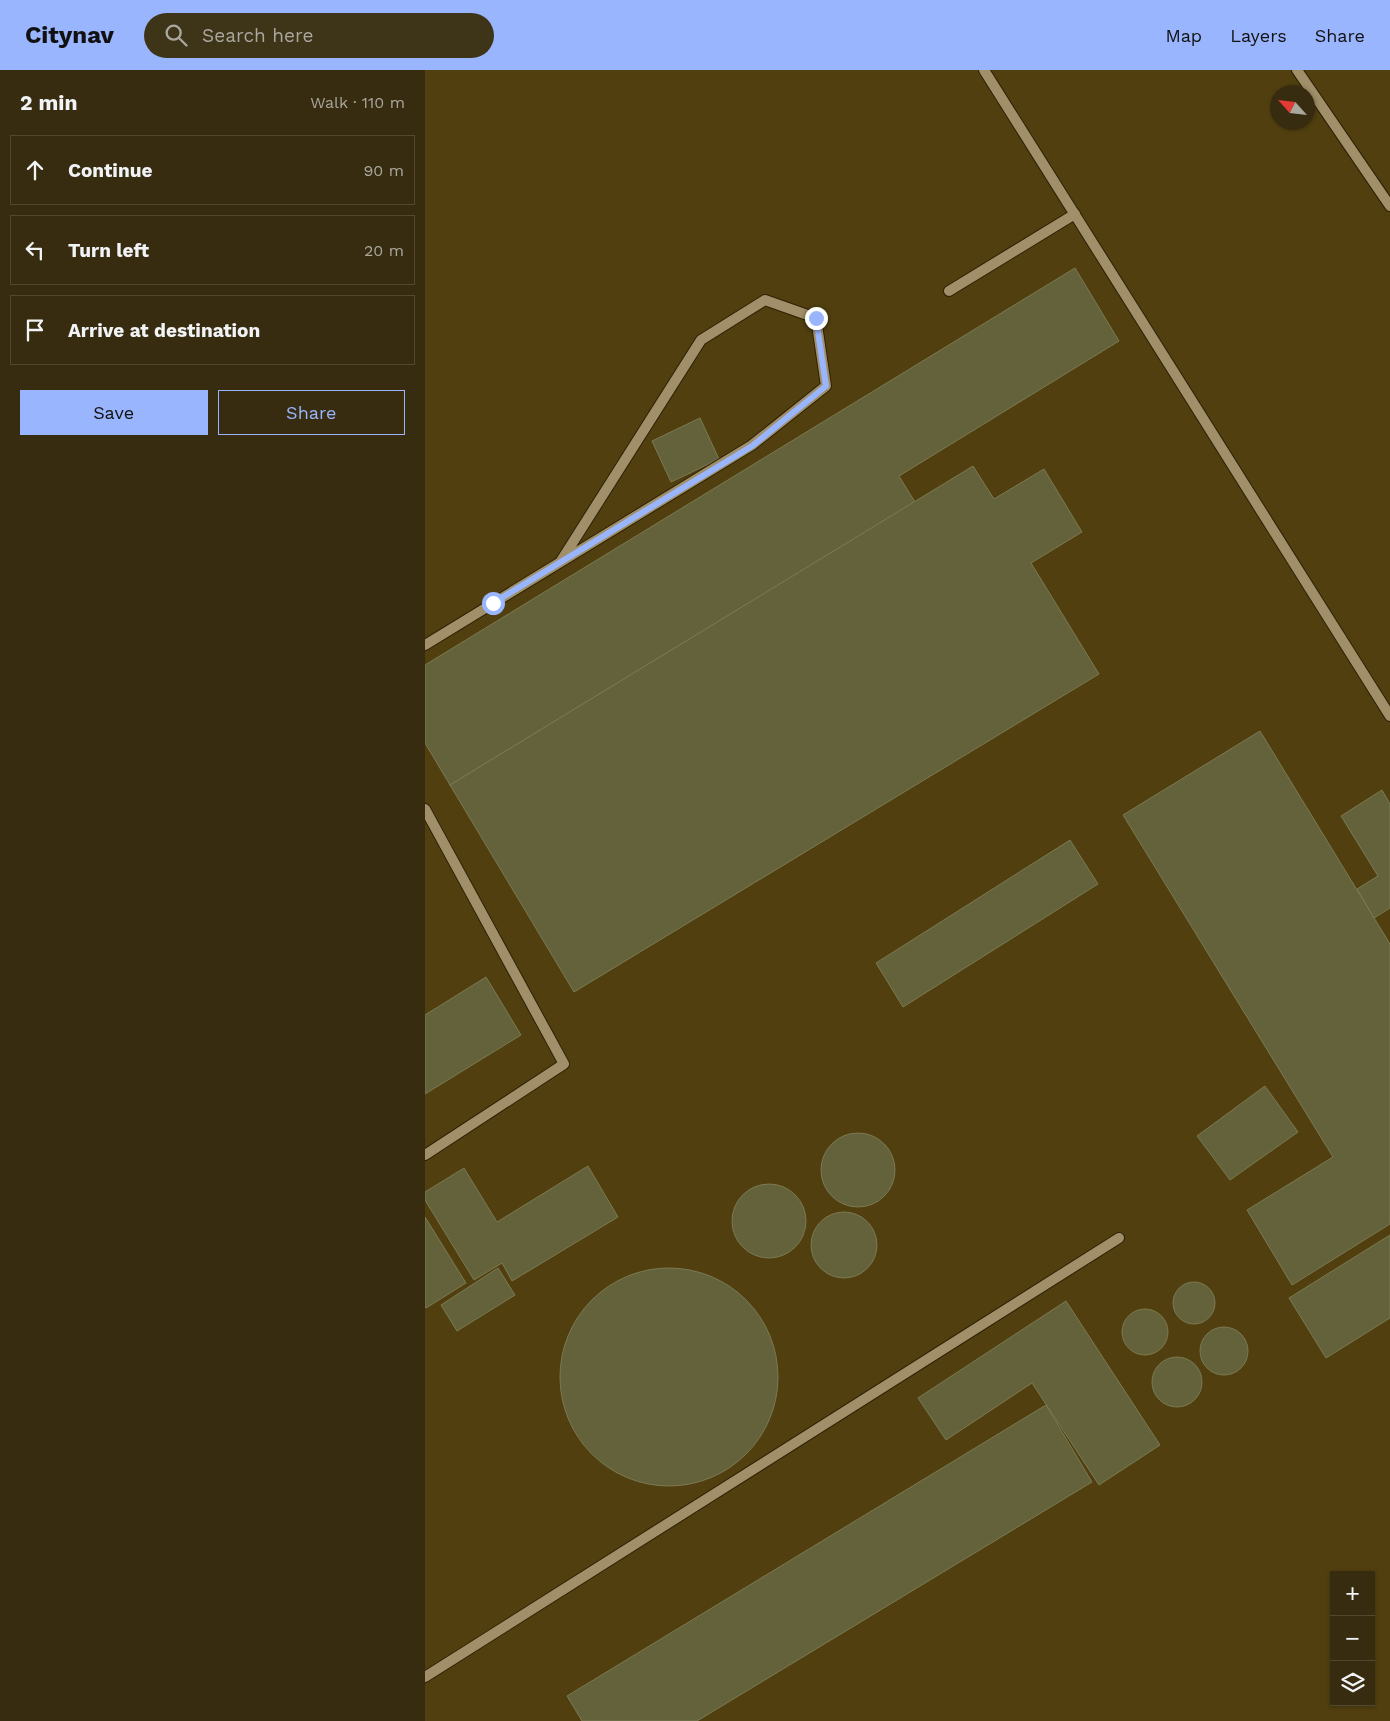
<!DOCTYPE html>
<meta charset="utf-8">
<style>
body{margin:0;font-family:"Work Sans",sans-serif;background:#3e3418;color:#f1f3f6}
.controls{position:absolute;right:15px;bottom:15px;display:grid;overflow:hidden;border-radius:0px;box-shadow:0 1px 4px #0004}
.controls button{width:45px;height:45px;display:grid;place-items:center;padding:0;border:0;border-bottom:1px solid #51482f;background:#372c0f;color:#f1f3f6;font:25px sans-serif}
.compass{position:absolute;left:845px;top:15px;width:45px;height:45px;border-radius:50%;background:#372c0f;box-shadow:0 1px 4px #0004;rotate:297deg}
.stop{position:absolute;width:15px;height:15px;margin:-11px;border:4px solid #99b5fd;border-radius:50%;background:#fff}
.stop.end{background:#99b5fd;border-color:#fff;box-shadow:0 1px 5px #0008}
.list{margin:0;padding:0;list-style:none}
h2{display:flex;justify-content:space-between;align-items:center;height:65px;margin:0;padding:0 20px;font-size:21px}
h2 small{font-size:16px;font-weight:400;color:#aaa79e}
.list li{display:grid;grid-template-columns:32px 1fr auto;gap:15px;align-items:center;box-sizing:border-box;height:70px;margin:0 10px 10px;padding:0 10px;border:1px solid #51482f;border-radius:0px}
.list b{display:block;font-size:19px;white-space:nowrap}
.list em{font-size:16px;font-style:normal;color:#aaa79e}
.actions{display:flex;gap:10px;padding:15px 20px}
.actions a{flex:1;padding:11px 0;border:1px solid #99b5fd;border-radius:0px;text-align:center;font-size:18px;color:#99b5fd}
.actions .main{background:#99b5fd;color:#111}
.icon{flex:none;width:28px;height:28px;fill:none;stroke:currentColor;stroke-width:2;stroke-linecap:round;stroke-linejoin:round}
.map{position:relative;flex:none;width:965px;height:1651px;overflow:hidden}
header{display:flex;align-items:center;gap:30px;box-sizing:border-box;height:70px;padding:0 25px;background:#99b5fd;color:#111}
header strong{font-size:24px}
nav{display:flex;gap:28px;margin-inline-start:auto;font-size:18px}
.search{width:350px;height:45px;background:#3e3418;display:flex;align-items:center;gap:12px;box-sizing:border-box;padding:0 18px;border-radius:28px;color:#aaa79e;font-size:19px}
main{display:flex}
aside{flex:1;background:#372c0f}
.map>svg:first-child{display:block}
.built{fill:#513f0f;fill-rule:evenodd}
.building{fill:#63623b;stroke:#7b7a52}
.lines{fill:none;stroke-linecap:round;stroke-linejoin:round}
.lane-casing{stroke:#2c2105;stroke-width:12}
.lane{stroke:#a08f68;stroke-width:10}
.route{stroke:#99b5fd;stroke-width:6}
</style>
<header>
<strong>Citynav</strong>
<div class="search"><svg class="icon" aria-label="search" viewBox="0 0 24 24"><circle cx="10" cy="10" r="6"/><path d="M15 15l6 6"/></svg>Search here</div>
<nav><a>Map</a><a>Layers</a><a>Share</a></nav>
</header>
<main>
<aside>
<h2>2 min<small>Walk · 110 m</small></h2>
<ul class="list">
<li><svg class="icon" aria-label="ahead" viewBox="0 0 24 24"><path d="M12 20V5M6 11l6-6 6 6"/></svg><div><b>Continue</b></div><em>90 m</em></li>
<li><svg class="icon" aria-label="left" viewBox="0 0 24 24"><path d="M17 20v-9H6M10 6l-5 5 5 5"/></svg><div><b>Turn left</b></div><em>20 m</em></li>
<li><svg class="icon" aria-label="arrive" viewBox="0 0 24 24"><path d="M6 21V4h12l-3 4 3 4H6"/></svg><div><b>Arrive at destination</b></div></li>
</ul>
<div class="actions"><a class="main">Save</a><a>Share</a></div>
</aside>
<div class="map">
<svg width="965" height="1651" viewBox="0 0 965 1651">
<rect width="100%" height="100%" fill="#493a14"/>
<path class="built" d="M 0,0 L 965,0 L 965,1651 L 0,1651 ZM 852,22 L 882,22 L 882,52 L 852,52 ZM 909,1505 L 946,1505 L 946,1632 L 909,1632 Z"/>
<g class="building">
<path d="M 650,198 L 694,271 L 474,406 L 490,432 L 25,715 L 0,673 L 0,595 Z"/>
<path d="M 275,348 L 294,389 L 246,412 L 227,371 Z"/>
<path d="M 548,396 L 569,429 L 619,399 L 657,462 L 606,493 L 674,604 L 149,922 L 25,715 Z"/>
<path d="M 835,661 L 965,874 L 965,1154 L 867,1215 L 822,1140 L 908,1087 L 698,745 Z"/>
<path d="M 957,720 L 965,734 L 965,838 L 949,848 L 932,819 L 953,806 L 916,746 Z"/>
<path d="M 645,770 L 673,814 L 478,937 L 451,893 Z"/>
<path d="M 61,907 L 96,965 L 0,1024 L 0,945 Z"/>
<path d="M 840,1016 L 873,1062 L 805,1110 L 772,1066 Z"/>
<circle cx="433" cy="1100" r="37"/>
<path d="M 163,1096 L 193,1147 L 87,1211 L 77,1193 L 49,1210 L 0,1130 L 0,1122 L 39,1098 L 72,1152 Z"/>
<circle cx="344" cy="1151" r="37"/>
<circle cx="419" cy="1175" r="33"/>
<path d="M 0,1147 L 41,1213 L 1,1238 L 0,1237 Z"/>
<path d="M 965,1165 L 965,1248 L 901,1288 L 864,1228 Z"/>
<circle cx="244" cy="1307" r="109"/>
<path d="M 73,1198 L 90,1225 L 32,1261 L 16,1235 Z"/>
<circle cx="769" cy="1233" r="21"/>
<path d="M 641,1231 L 735,1375 L 674,1415 L 607,1313 L 521,1370 L 493,1328 Z"/>
<circle cx="720" cy="1262" r="23"/>
<circle cx="799" cy="1281" r="24"/>
<circle cx="752" cy="1312" r="25"/>
<path d="M 621,1335 L 667,1412 L 272,1651 L 157,1651 L 142,1626 Z"/>
</g>
<g class="lines">
<defs>
<g id="lane">
<path d="M 559,0 L 965,646"/>
<path d="M 872,0 L 965,136"/>
<path d="M 524,221 L 650,144"/>
<path d="M 0,575 L 327,375 L 401,316 L 391,248 L 340,230 L 276,270 L 136,491"/>
<path d="M 0,739 L 139,994 L 0,1085"/>
<path d="M 0,1607 L 694,1168"/>
</g>
</defs>
<use href="#lane" class="lane-casing"/>
<use href="#lane" class="lane"/>
</g>
<g class="lines">
<path class="route" d="M 68,533 L 327,376 L 401,316 L 391,248"/>
</g>
</svg>
<div class="controls">
<button>+</button>
<button>−</button>
<button><svg class="icon" aria-label="layers" viewBox="0 0 24 24"><path d="M12 4l9 5-9 5-9-5zM3 14l9 5 9-5"/></svg></button>
</div>
<svg class="compass" viewBox="-18 -18 36 36"><path d="M0-13l5 13h-10z" fill="#e53935"/><path d="M0 13l5-13h-10z" fill="#aaa79e"/></svg>
<div class="stop" style="left:68px;top:533px"></div>
<div class="stop end" style="left:391px;top:248px"></div>
</div>
</main>
